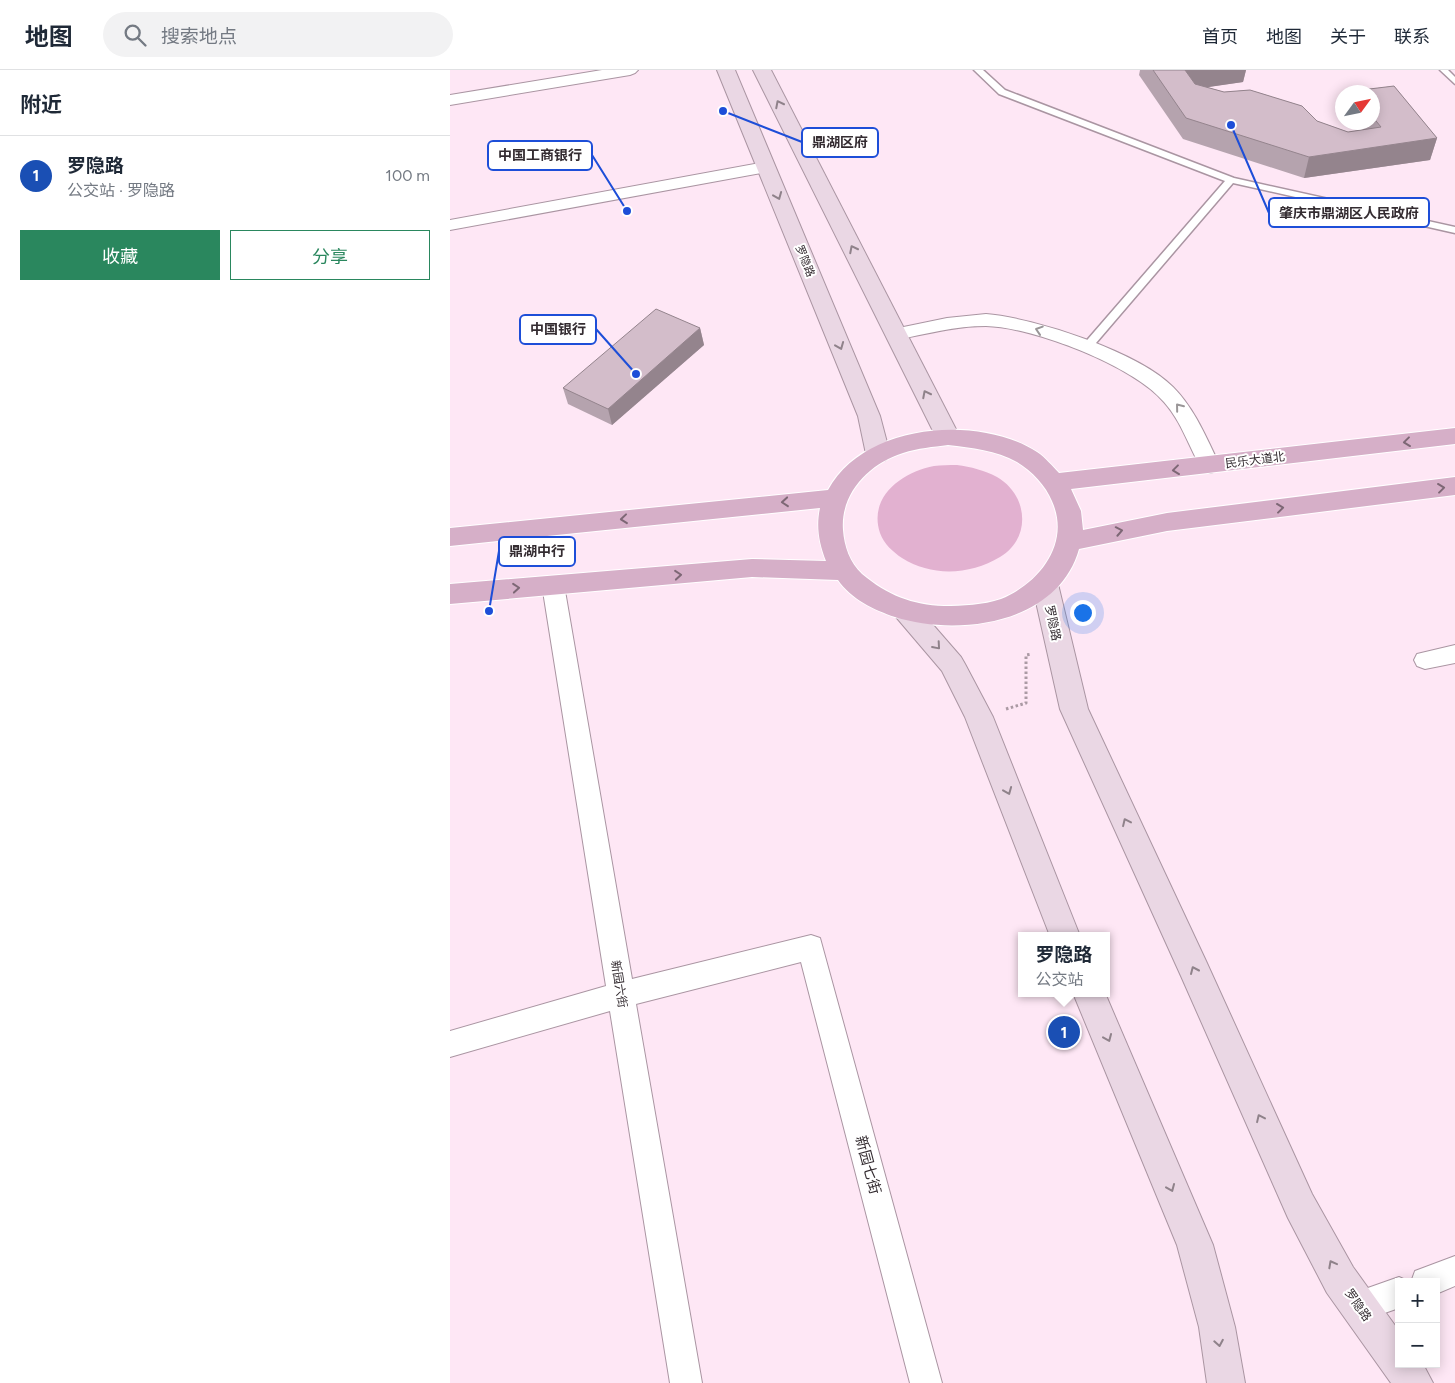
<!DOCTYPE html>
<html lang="zh">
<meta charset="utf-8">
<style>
body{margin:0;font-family:Figtree,"Noto Sans SC",sans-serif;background:#f2f2f3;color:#1f2937}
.controls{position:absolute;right:15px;bottom:15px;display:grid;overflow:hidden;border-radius:0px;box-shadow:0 2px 12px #0003}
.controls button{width:45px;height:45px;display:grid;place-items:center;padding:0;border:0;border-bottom:1px solid #e0e1e3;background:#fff;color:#1f2937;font:25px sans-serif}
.compass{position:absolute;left:885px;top:15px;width:45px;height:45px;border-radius:50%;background:#fff;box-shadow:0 2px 12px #0003;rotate:57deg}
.you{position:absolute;left:632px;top:542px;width:18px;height:18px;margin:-12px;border:4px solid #fff;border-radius:50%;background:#1a73e8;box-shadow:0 0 0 8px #1a73e833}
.badge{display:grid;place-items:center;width:32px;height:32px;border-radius:50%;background:#2a875e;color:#fff;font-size:16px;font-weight:700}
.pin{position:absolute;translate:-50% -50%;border:2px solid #fff;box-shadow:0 1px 5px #0006}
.popup{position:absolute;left:568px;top:862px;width:92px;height:65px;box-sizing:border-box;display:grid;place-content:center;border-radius:0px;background:#fff;filter:drop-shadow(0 1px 4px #0005);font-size:16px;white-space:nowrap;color:#747a83}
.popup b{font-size:19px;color:#1f2937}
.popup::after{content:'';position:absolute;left:50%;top:100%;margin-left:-10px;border:10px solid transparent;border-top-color:#fff}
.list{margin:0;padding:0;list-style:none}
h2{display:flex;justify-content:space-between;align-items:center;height:65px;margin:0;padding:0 20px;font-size:21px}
h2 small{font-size:16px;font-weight:400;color:#747a83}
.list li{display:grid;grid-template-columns:32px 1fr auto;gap:15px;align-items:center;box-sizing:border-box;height:80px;padding:0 20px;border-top:1px solid #e0e1e3}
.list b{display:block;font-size:19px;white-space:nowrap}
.list p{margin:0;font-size:16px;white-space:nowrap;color:#747a83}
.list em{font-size:16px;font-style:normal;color:#747a83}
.actions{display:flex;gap:10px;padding:15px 20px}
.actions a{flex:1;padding:11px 0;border:1px solid #2a875e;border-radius:0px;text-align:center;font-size:18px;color:#2a875e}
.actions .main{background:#2a875e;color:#fff}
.icon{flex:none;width:28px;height:28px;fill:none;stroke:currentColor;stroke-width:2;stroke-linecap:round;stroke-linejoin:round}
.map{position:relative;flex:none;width:1005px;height:1313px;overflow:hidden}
header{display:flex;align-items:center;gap:30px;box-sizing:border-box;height:70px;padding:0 25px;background:#fff;border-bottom:1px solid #e0e1e3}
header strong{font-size:24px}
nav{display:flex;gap:28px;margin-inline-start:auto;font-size:18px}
.search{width:350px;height:45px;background:#f2f2f3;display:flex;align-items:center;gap:12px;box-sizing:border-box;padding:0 18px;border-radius:28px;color:#747a83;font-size:19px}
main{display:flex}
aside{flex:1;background:#fff}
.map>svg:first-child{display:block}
.green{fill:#e2b1d0}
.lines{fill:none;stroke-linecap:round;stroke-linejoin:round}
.lane-casing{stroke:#aa95a2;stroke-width:3}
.street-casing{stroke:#aa95a2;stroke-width:2}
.secondary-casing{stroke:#aa95a2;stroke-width:2}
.primary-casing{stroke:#fff;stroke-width:2}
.path{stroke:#ab9aa4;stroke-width:3;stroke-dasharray:2.5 2.5;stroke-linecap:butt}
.lane{fill:#fff;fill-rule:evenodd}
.street{fill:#fff;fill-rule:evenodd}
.secondary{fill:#ead7e4;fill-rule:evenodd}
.primary{fill:#d6afc8;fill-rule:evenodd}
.wall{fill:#b5a3ae}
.shaded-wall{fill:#94848d}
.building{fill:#d3bdca;stroke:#94848d}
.oneway{stroke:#8f828a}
.oneway2{stroke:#9a9698}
.oneway3{stroke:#7d6775}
.labels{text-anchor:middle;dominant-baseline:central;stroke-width:4;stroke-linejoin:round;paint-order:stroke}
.far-street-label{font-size:11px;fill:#342c31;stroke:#fff}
.street-label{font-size:12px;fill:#342c31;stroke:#fff}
.near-street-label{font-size:15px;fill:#342c31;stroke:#fff}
.leader{fill:none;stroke:#1d4ed8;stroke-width:2}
.callout-dot{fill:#1d4ed8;stroke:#fff;stroke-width:2}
.callout{fill:#fff;stroke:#1d4ed8;stroke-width:2}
.callout-label{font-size:14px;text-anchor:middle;font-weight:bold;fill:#342c31}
</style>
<header>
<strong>地图</strong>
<div class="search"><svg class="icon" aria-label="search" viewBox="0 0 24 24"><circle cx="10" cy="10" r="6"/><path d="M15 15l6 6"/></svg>搜索地点</div>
<nav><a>首页</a><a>地图</a><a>关于</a><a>联系</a></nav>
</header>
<main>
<aside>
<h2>附近<small></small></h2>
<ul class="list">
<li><span class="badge" style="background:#1a4fb4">1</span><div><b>罗隐路</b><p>公交站 · 罗隐路</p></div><em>100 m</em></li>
</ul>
<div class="actions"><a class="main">收藏</a><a>分享</a></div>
</aside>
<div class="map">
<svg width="1005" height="1313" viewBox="0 0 1005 1313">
<rect width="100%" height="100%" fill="#fee7f5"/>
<path class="green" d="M 507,395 C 521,397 534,400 547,407 C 578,425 582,468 550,487 C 520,505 482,507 452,488 C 443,482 434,474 430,463 C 418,427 452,402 484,396 C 491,395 499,395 507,395 Z"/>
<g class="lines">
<defs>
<g id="lane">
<path d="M 524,0 L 533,0 L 555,20 L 784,108 L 1005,157 L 1005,163 L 783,113 L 640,280 L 632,280 L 632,276 L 775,111 L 549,24 Z"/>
<path d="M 990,0 L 998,0 L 1005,7 L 1005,14 Z"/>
</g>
<g id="street">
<path d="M 152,0 L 188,0 L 185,3 L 180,5 L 0,35 L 0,25 Z"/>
<path d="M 316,92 L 322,93 L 324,97 L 322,101 L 0,160 L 0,150 Z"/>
<path d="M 536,244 C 585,248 689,282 723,317 C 745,339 757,369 770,396 L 767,401 L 760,403 L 753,401 C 739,378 732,352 714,332 C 684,296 583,257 536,256 C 506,256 475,264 446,270 L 439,268 L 437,264 L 439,260 L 497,248 Z"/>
<path d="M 103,507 L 111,509 L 114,515 L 182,909 L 361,865 L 370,868 L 492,1313 L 460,1313 L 351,892 L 186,934 L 252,1313 L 220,1313 L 160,941 L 0,987 L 0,961 L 156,916 L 92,515 L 95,509 Z"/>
<path d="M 1005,575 L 1005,593 L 975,599 L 967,596 L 964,590 L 967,584 Z"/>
<path d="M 1005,1186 L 1005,1216 L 986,1224 L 986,1212 L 961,1212 L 965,1201 Z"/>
<path d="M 949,1207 L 960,1212 L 949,1212 L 949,1238 L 909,1252 L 898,1247 L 893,1236 L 898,1225 Z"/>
</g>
<g id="secondary">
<path d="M 267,0 L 285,0 L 430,346 L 440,384 L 436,390 L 428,392 L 420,390 L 416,384 L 408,346 Z"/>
<path d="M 303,0 L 321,0 L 510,367 L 506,373 L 498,375 L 490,373 L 486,367 Z"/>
<path d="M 595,504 L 604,507 L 608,514 L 638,639 L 756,891 L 862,1124 L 903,1197 L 949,1261 L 949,1294 L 973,1294 L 983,1313 L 941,1313 L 877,1223 L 838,1148 L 731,906 L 610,639 L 582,514 L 586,507 Z"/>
<path d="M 455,530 L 464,533 L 511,587 L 515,594 L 543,647 L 630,866 L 600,866 L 515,647 L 492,601 L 446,547 L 442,540 L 446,533 Z"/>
<path d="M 623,923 L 655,923 L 763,1175 L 785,1257 L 795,1313 L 757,1313 L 749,1257 L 727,1175 Z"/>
</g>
<path id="primary" d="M 1005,358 L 1005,374 L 621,419 L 631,441 L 633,460 L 717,443 L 1005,407 L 1005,425 L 717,461 L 629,479 C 608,554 508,567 445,547 C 424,540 401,529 388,510 L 302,507 L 0,534 L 0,514 L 302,489 L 376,491 C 369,473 366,457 370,438 L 0,476 L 0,458 L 378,420 C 414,353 528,344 587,382 C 596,388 602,396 609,403 ZM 498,375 C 522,378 546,380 567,392 C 582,401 596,416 602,431 C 621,473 590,513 551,529 C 533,535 513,536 494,536 C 462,535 437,525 412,504 C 400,493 394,476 393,460 C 390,423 420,393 453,383 C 468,378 483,377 498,375 Z"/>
</defs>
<use href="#lane" class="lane-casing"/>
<use href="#street" class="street-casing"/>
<use href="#secondary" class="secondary-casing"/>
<use href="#primary" class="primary-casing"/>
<path class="path" d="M 556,639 L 576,633 L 576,585 L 582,584"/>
<use href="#lane" class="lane"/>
<use href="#street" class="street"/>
<use href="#secondary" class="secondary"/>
<use href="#primary" class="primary"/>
</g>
<g class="wall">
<path d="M 690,0 L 796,0 L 793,12 L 757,17 L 774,22 L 800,20 L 852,36 L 867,51 L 898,62 L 911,60 L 905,52 L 922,52 L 922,22 L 903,22 L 903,21 L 944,16 L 987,68 L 980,90 L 854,108 L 733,69 L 689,5 Z"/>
<path d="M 250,258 L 254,275 L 162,355 L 118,334 L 113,318 Z"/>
</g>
<g class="shaded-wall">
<path d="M 735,0 L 796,0 L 793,12 L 732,21 Z"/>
<path d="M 987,68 L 980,90 L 854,108 L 859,87 Z"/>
<path d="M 250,258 L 254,275 L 162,355 L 158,339 Z"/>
</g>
<g class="building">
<path d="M 703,0 L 737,0 L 735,0 L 745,14 L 774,22 L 800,20 L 852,36 L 867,51 L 898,62 L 931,57 L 922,46 L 922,22 L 904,22 L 903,21 L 944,16 L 987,68 L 859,87 L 736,48 Z"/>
<path d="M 206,239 L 250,258 L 158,339 L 113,318 Z"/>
</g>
<defs><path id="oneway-chevron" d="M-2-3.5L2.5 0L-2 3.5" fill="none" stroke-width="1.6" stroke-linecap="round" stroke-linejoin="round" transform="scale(1.25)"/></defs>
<g class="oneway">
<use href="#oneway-chevron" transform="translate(329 34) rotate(-117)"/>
<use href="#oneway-chevron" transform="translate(328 126) rotate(68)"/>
<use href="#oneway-chevron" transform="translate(403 179) rotate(-117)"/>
<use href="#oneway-chevron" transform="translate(390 276) rotate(68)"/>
<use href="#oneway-chevron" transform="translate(476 324) rotate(-117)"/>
<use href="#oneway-chevron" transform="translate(487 576) rotate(49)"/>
<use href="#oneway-chevron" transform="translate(558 721) rotate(68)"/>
<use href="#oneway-chevron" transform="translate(676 752) rotate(-115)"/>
<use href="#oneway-chevron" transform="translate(744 900) rotate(-114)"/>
<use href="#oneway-chevron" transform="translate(658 968) rotate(67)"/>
<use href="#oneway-chevron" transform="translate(810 1048) rotate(-115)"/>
<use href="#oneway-chevron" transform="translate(721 1118) rotate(67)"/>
<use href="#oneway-chevron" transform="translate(882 1194) rotate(-118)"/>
<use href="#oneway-chevron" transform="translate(769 1273) rotate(80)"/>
</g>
<g class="oneway2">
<use href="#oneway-chevron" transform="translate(589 260) rotate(-162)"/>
<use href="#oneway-chevron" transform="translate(729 337) rotate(-129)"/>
</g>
<g class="oneway3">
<use href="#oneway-chevron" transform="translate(957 372) rotate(173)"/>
<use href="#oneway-chevron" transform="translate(726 400) rotate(173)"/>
<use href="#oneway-chevron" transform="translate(991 418) rotate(-7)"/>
<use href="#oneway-chevron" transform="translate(335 432) rotate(175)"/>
<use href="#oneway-chevron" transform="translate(830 438) rotate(-7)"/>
<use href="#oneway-chevron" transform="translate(174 449) rotate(174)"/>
<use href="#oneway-chevron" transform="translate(669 461) rotate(-11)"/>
<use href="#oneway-chevron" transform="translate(228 505) rotate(-5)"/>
<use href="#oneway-chevron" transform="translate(66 518) rotate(-5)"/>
</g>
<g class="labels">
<g class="far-street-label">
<text transform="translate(355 191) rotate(68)">罗隐路</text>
</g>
<g class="street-label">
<text transform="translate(805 390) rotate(-7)">民乐大道北</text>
<text transform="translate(603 553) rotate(78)">罗隐路</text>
<text transform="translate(169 914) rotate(81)">新园六街</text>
<text transform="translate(908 1235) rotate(55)">罗隐路</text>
</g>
<g class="near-street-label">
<text transform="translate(418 1095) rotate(75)">新园七街</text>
</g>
</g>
<path class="leader" d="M273 41L352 72M177 141L142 85M781 55L819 143M186 304L146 259M39 541L49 481"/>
<g class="callout-dot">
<circle cx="273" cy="41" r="5"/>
<circle cx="177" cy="141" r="5"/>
<circle cx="781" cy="55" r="5"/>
<circle cx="186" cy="304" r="5"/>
<circle cx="39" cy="541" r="5"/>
</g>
<g class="callout">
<rect x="352" y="58" width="76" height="29" rx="5"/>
<rect x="38" y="71" width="104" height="29" rx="5"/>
<rect x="819" y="128" width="160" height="29" rx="5"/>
<rect x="70" y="245" width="76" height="29" rx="5"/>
<rect x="49" y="467" width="76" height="29" rx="5"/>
</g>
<g class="callout-label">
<text x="390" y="77">鼎湖区府</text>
<text x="90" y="90">中国工商银行</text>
<text x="899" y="148">肇庆市鼎湖区人民政府</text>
<text x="108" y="264">中国银行</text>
<text x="87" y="486">鼎湖中行</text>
</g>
</svg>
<div class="controls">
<button>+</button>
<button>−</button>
</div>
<svg class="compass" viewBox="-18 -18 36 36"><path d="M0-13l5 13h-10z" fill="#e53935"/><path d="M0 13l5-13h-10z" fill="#747a83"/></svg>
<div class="you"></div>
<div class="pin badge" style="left:614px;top:962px;background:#1a4fb4">1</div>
<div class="popup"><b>罗隐路</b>公交站</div>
</div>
</main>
